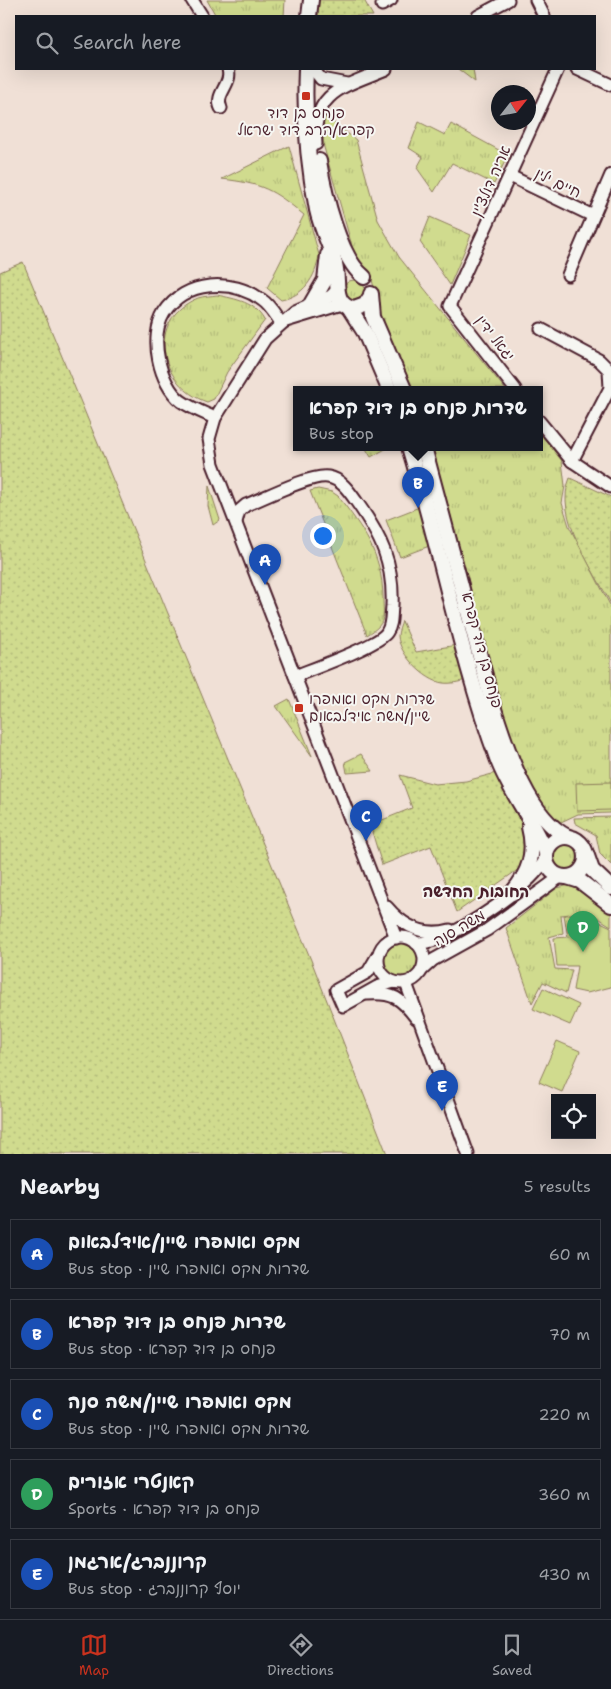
<!DOCTYPE html>
<meta charset="utf-8">
<style>
body{margin:0;font-family:"Shantell Sans","Playpen Sans Hebrew",sans-serif;background:#20242c;color:#f1f3f6}
.controls{position:absolute;right:15px;bottom:15px;display:grid;overflow:hidden;border-radius:0px;box-shadow:0 5px 20px #0002}
.controls button{width:45px;height:45px;display:grid;place-items:center;padding:0;border:0;border-bottom:1px solid #363941;background:#171b24;color:#f1f3f6;font:25px sans-serif}
.compass{position:absolute;left:491px;top:85px;width:45px;height:45px;border-radius:50%;background:#171b24;box-shadow:0 5px 20px #0002;rotate:59deg}
.you{position:absolute;left:322px;top:535px;width:18px;height:18px;margin:-12px;border:4px solid #fff;border-radius:50%;background:#1a73e8;box-shadow:0 0 0 8px #1a73e833}
.badge{display:grid;place-items:center;width:32px;height:32px;border-radius:50%;background:#c8321e;color:#fff;font-size:16px;font-weight:700}
.pin{position:absolute;translate:-50% -41px;filter:drop-shadow(0 1px 2px #0008)}
.pin::after{content:'';position:absolute;top:26px;width:18px;height:15px;background:inherit;clip-path:polygon(0 0,100% 0,50% 100%)}
.popup{position:absolute;left:293px;top:386px;width:250px;height:65px;box-sizing:border-box;display:grid;place-content:center;border-radius:0px;background:#171b24;filter:drop-shadow(0 1px 4px #0005);font-size:16px;white-space:nowrap;color:#9ea1a6}
.popup b{font-size:19px;color:#f1f3f6}
.popup::after{content:'';position:absolute;left:50%;top:100%;margin-left:-10px;border:10px solid transparent;border-top-color:#171b24}
.list{margin:0;padding:0;list-style:none}
h2{display:flex;justify-content:space-between;align-items:center;height:65px;margin:0;padding:0 20px;font-size:21px}
h2 small{font-size:16px;font-weight:400;color:#9ea1a6}
.list li{display:grid;grid-template-columns:32px 1fr auto;gap:15px;align-items:center;box-sizing:border-box;height:70px;margin:0 10px 10px;padding:0 10px;border:1px solid #363941;border-radius:0px}
.list b{display:block;font-size:19px;white-space:nowrap}
.list p{margin:0;font-size:16px;white-space:nowrap;color:#9ea1a6}
.list em{font-size:16px;font-style:normal;color:#9ea1a6}
.icon{flex:none;width:28px;height:28px;fill:none;stroke:currentColor;stroke-width:2;stroke-linecap:round;stroke-linejoin:round}
.map{position:relative;flex:none;width:611px;height:1154px;overflow:hidden}
.search{position:absolute;background:#171b24;box-shadow:0 5px 20px #0002;left:15px;right:15px;top:15px;height:55px;display:flex;align-items:center;gap:12px;box-sizing:border-box;padding:0 18px;border-radius:0px;color:#9ea1a6;font-size:19px}
.sheet{height:465px;background:#171b24}
nav{display:flex;justify-content:space-around;align-items:center;box-sizing:border-box;height:70px;border-top:1px solid #363941;background:#171b24;font-size:14px;color:#9ea1a6}
nav a{display:grid;justify-items:center;gap:2px}
nav .on{color:#c8321e}
.map>svg:first-child{display:block}
.grass{fill:url(#grass-dots);stroke:#8d7d5c}
.park{fill:url(#park-tufts);stroke:#8d7d5c}
.pitch{fill:#d0db8e;stroke:#8d7d5c}
.lines{fill:none;stroke-linecap:round;stroke-linejoin:round}
.minor-casing{stroke:#4a1f2b;stroke-width:15}
.major-casing{stroke:#4a1f2b;stroke-width:18}
.minor{stroke:#f6f6f2;stroke-width:11}
.major{stroke:#f6f6f2;stroke-width:14}
.poi-dot{fill:#c8321e;stroke:#f6f6f2;stroke-width:2}
.labels{text-anchor:middle;dominant-baseline:central;stroke-width:4;stroke-linejoin:round;paint-order:stroke}
.poi-label{font-size:15px;fill:#4a1f2b;stroke:#f6f6f2}
.street-label{font-size:15px;fill:#4a1f2b;stroke:#f6f6f2}
.neighbourhood-label{font-size:16px;font-weight:bold;fill:#4a1f2b;stroke:#f6f6f2}
</style>
<div class="map">
<svg width="611" height="1154" viewBox="0 0 611 1154">
<defs>
<pattern id="grass-dots" width="8" height="8" patternUnits="userSpaceOnUse" patternTransform="scale(1.25)"><rect width="8" height="8" fill="#d0db8e"/><path d="M2 2h.1M6 6h.1" fill="none" stroke="#b4bc7b" stroke-width="1.8" stroke-linecap="round"/></pattern>
<pattern id="park-tufts" width="24" height="20" patternUnits="userSpaceOnUse" patternTransform="scale(1.25)"><rect width="24" height="20" fill="#d0db8e"/><path d="M3 7l-1-3M5 7V3M7 7l1-3M15 17l-1-3M17 17v-4M19 17l1-3" fill="none" stroke="#b4bc7b"/></pattern>
</defs>
<rect width="100%" height="100%" fill="#f0e0d6"/>
<filter id="ink" filterUnits="userSpaceOnUse"><feTurbulence type="fractalNoise" baseFrequency=".02" numOctaves="2"/><feDisplacementMap in="SourceGraphic" scale="10" xChannelSelector="R" yChannelSelector="G"/><feConvolveMatrix kernelMatrix="1 2 1 2 8 2 1 2 1" color-interpolation-filters="sRGB"/></filter>
<g filter="url(#ink)">
<g class="grass">
<path d="M 319,0 L 364,0 L 373,16 L 318,16 Z"/>
<path d="M 23,262 L 311,960 L 387,1154 L 0,1154 L 0,272 Z"/>
<path d="M 365,447 L 389,447 L 371,457 Z"/>
<path d="M 570,478 L 611,497 L 611,604 C 594,570 553,516 570,478 Z"/>
<path d="M 402,621 L 416,652 L 457,645 L 466,680 C 459,682 451,684 443,683 C 425,681 399,654 398,636 C 398,631 401,625 402,621 Z"/>
<path d="M 496,773 C 511,802 537,836 519,869 L 457,912 L 431,846 L 382,865 L 370,825 L 412,808 L 400,775 L 435,784 L 466,781 Z"/>
</g>
<g class="park">
<path d="M 207,0 L 285,0 L 284,16 L 216,16 Z"/>
<path d="M 458,69 L 473,69 L 475,82 Z"/>
<path d="M 324,115 L 356,140 L 378,220 L 399,257 L 505,389 L 412,389 L 380,315 L 371,275 L 354,253 L 323,144 Z"/>
<path d="M 419,122 L 445,135 L 451,124 L 508,155 L 494,184 L 452,163 L 434,192 L 417,168 L 423,157 L 409,148 Z"/>
<path d="M 289,146 L 319,255 C 316,278 303,296 281,300 L 267,288 L 304,215 C 272,189 263,184 222,179 Z"/>
<path d="M 430,217 L 471,235 L 450,285 L 420,242 Z"/>
<circle cx="354" cy="291" r="11"/>
<path d="M 217,295 C 236,299 255,302 265,320 L 227,372 L 214,399 L 207,402 C 159,386 145,319 198,298 C 204,296 211,296 217,295 Z"/>
<path d="M 539,432 L 562,461 L 565,486 L 562,503 L 569,526 L 611,607 L 611,813 L 578,814 L 561,822 L 541,807 L 526,777 L 499,704 L 468,579 L 432,447 L 539,447 Z"/>
<path d="M 209,486 L 220,520 L 213,525 L 208,506 Z"/>
<path d="M 318,489 L 332,492 L 338,496 C 363,529 382,553 383,597 C 383,618 387,623 367,635 L 310,491 Z"/>
<path d="M 422,506 L 432,545 L 400,557 L 386,520 Z"/>
<path d="M 289,699 L 312,756 L 276,706 Z"/>
<path d="M 361,754 L 373,771 L 347,773 L 345,762 Z"/>
<path d="M 611,817 L 611,865 L 600,854 L 596,835 L 575,823 L 574,818 Z"/>
<circle cx="566" cy="857" r="15"/>
<path d="M 570,885 L 611,912 L 611,926 L 589,912 L 561,915 L 563,933 L 549,937 L 555,969 L 572,970 L 566,993 L 543,982 L 532,1003 L 506,928 L 557,888 Z"/>
<circle cx="401" cy="960" r="19"/>
</g>
<g class="pitch">
<path d="M 611,782 L 611,810 L 577,811 L 576,783 Z"/>
<path d="M 584,914 L 611,927 L 611,987 L 587,993 L 573,990 L 577,966 L 557,966 L 554,938 L 568,937 L 564,915 Z"/>
<path d="M 543,988 L 579,1005 L 570,1025 L 533,1009 Z"/>
<path d="M 557,1041 L 580,1051 L 562,1092 L 539,1082 Z"/>
</g>
<g class="lines">
<defs>
<g id="minor">
<path d="M 192,0 L 202,16"/>
<path d="M 536,0 L 544,16"/>
<path d="M 382,5 L 391,0"/>
<path d="M 478,16 L 508,0"/>
<path d="M 313,69 L 321,79 L 347,84"/>
<path d="M 577,69 L 611,85"/>
<path d="M 221,108 C 214,94 233,84 228,69"/>
<path d="M 316,144 C 311,91 346,86 386,69"/>
<path d="M 510,176 L 593,216"/>
<path d="M 568,275 L 611,175"/>
<path d="M 337,290 L 331,296 L 295,312 L 265,339 L 215,418 L 209,439 L 213,464 L 396,938"/>
<path d="M 286,321 L 342,304"/>
<path d="M 541,329 L 599,360 L 609,370 L 610,388 L 572,461"/>
<path d="M 515,389 L 450,306 L 558,69"/>
<path d="M 215,418 C 204,413 191,408 181,401 C 159,384 149,337 164,313 C 185,280 232,278 262,300 C 270,305 276,316 281,323"/>
<path d="M 539,421 L 572,461 L 611,487"/>
<path d="M 236,522 L 239,511 L 246,505 C 264,498 311,474 328,477 C 341,479 349,491 356,501 C 381,536 394,563 392,606 C 391,615 392,625 387,632 C 380,645 312,669 295,676"/>
<path d="M 387,907 C 403,926 424,937 450,930"/>
<circle cx="401" cy="960" r="23"/>
<path d="M 416,943 C 422,943 429,942 435,940 C 463,931 533,885 545,859"/>
<path d="M 378,955 L 368,972 L 336,990 L 343,1006 L 377,987 L 394,982"/>
<path d="M 422,970 L 433,960 L 487,930 L 560,877"/>
<path d="M 406,983 L 468,1154"/>
<path d="M 367,994 C 393,992 401,998 416,1018"/>
</g>
<g id="major">
<path d="M 309,16 L 311,0"/>
<path d="M 306,69 C 304,115 308,165 317,210 C 321,229 331,246 335,264 C 340,281 331,304 354,309 L 365,305 L 371,296"/>
<path d="M 319,161 C 324,192 339,258 364,277"/>
<path d="M 371,294 L 373,317 L 404,389"/>
<path d="M 311,304 L 325,280 L 328,255"/>
<path d="M 349,308 L 365,333 L 389,389"/>
<path d="M 409,447 C 441,550 460,657 497,758 C 509,792 533,819 546,852"/>
<path d="M 424,447 L 494,709 C 507,749 528,818 568,837"/>
<circle cx="566" cy="857" r="20"/>
<path d="M 586,853 L 592,870 L 611,888"/>
<path d="M 567,877 L 580,881 L 611,905"/>
<path d="M 512,893 C 529,873 536,854 529,827"/>
</g>
</defs>
<use href="#minor" class="minor-casing"/>
<use href="#major" class="major-casing"/>
<use href="#minor" class="minor"/>
<use href="#major" class="major"/>
</g>
</g>
<g class="poi-dot">
<rect x="301" y="91" width="10" height="10" rx="2.5"/>
<rect x="294" y="703" width="10" height="10" rx="2.5"/>
</g>
<g class="labels">
<g class="poi-label">
<text x="306" y="113">פנחס בן דוד<tspan x="306" dy="17">קפרא/הרב דוד ישראל</tspan></text>
<text x="309" y="699" text-anchor="start">שדרות מקס ואמפרו<tspan x="309" dy="17">שיין/משה אידלבאום</tspan></text>
</g>
<g class="street-label">
<text transform="translate(491 181) rotate(-66)">אריה דולצ'ין</text>
<text transform="translate(558 183) rotate(26)">חיים ילין</text>
<text transform="translate(495 338) rotate(52)">יגאל ידין</text>
<text transform="translate(482 650) rotate(75)">פנחס בן דוד קפרא</text>
<text transform="translate(459 928) rotate(-30)">משה סנה</text>
</g>
<g class="neighbourhood-label">
<text x="476" y="891">רחובות החדשה</text>
</g>
</g>
</svg>
<div class="controls">
<button><svg class="icon" aria-label="locate" viewBox="0 0 24 24"><circle cx="12" cy="12" r="6"/><path d="M12 2v4M12 18v4M2 12h4M18 12h4"/></svg></button>
</div>
<svg class="compass" viewBox="-18 -18 36 36"><path d="M0-13l5 13h-10z" fill="#e53935"/><path d="M0 13l5-13h-10z" fill="#9ea1a6"/></svg>
<div class="you"></div>
<div class="pin badge" style="left:265px;top:585px;background:#1a4fb4">A</div>
<div class="pin badge" style="left:418px;top:508px;background:#1a4fb4">B</div>
<div class="popup"><b>שדרות פנחס בן דוד קפרא</b>Bus stop</div>
<div class="pin badge" style="left:366px;top:841px;background:#1a4fb4">C</div>
<div class="pin badge" style="left:583px;top:952px;background:#2e9e5b">D</div>
<div class="pin badge" style="left:442px;top:1111px;background:#1a4fb4">E</div>
<div class="search"><svg class="icon" aria-label="search" viewBox="0 0 24 24"><circle cx="10" cy="10" r="6"/><path d="M15 15l6 6"/></svg>Search here</div>
</div>
<section class="sheet">
<h2>Nearby<small>5 results</small></h2>
<ul class="list">
<li><span class="badge" style="background:#1a4fb4">A</span><div><b>מקס ואמפרו שיין/אידלבאום</b><p>Bus stop · שדרות מקס ואמפרו שיין</p></div><em>60 m</em></li>
<li><span class="badge" style="background:#1a4fb4">B</span><div><b>שדרות פנחס בן דוד קפרא</b><p>Bus stop · פנחס בן דוד קפרא</p></div><em>70 m</em></li>
<li><span class="badge" style="background:#1a4fb4">C</span><div><b>מקס ואמפרו שיין/משה סנה</b><p>Bus stop · שדרות מקס ואמפרו שיין</p></div><em>220 m</em></li>
<li><span class="badge" style="background:#2e9e5b">D</span><div><b>קאנטרי אזורים</b><p>Sports · פנחס בן דוד קפרא</p></div><em>360 m</em></li>
<li><span class="badge" style="background:#1a4fb4">E</span><div><b>קרוננברג/ארגמן</b><p>Bus stop · יוסף קרוננברג</p></div><em>430 m</em></li>
</ul>
</section>
<nav>
<a class="on"><svg class="icon" aria-label="map" viewBox="0 0 24 24"><path d="M3 6l6-2 6 2 6-2v14l-6 2-6-2-6 2zM9 4v14M15 6v14"/></svg>Map</a>
<a><svg class="icon" aria-label="directions" viewBox="0 0 24 24"><path d="M12 3l9 9-9 9-9-9zM9 14v-3h6M13 9l2 2-2 2"/></svg>Directions</a>
<a><svg class="icon" aria-label="saved" viewBox="0 0 24 24"><path d="M7 4h10v16l-5-4-5 4z"/></svg>Saved</a>
</nav>
